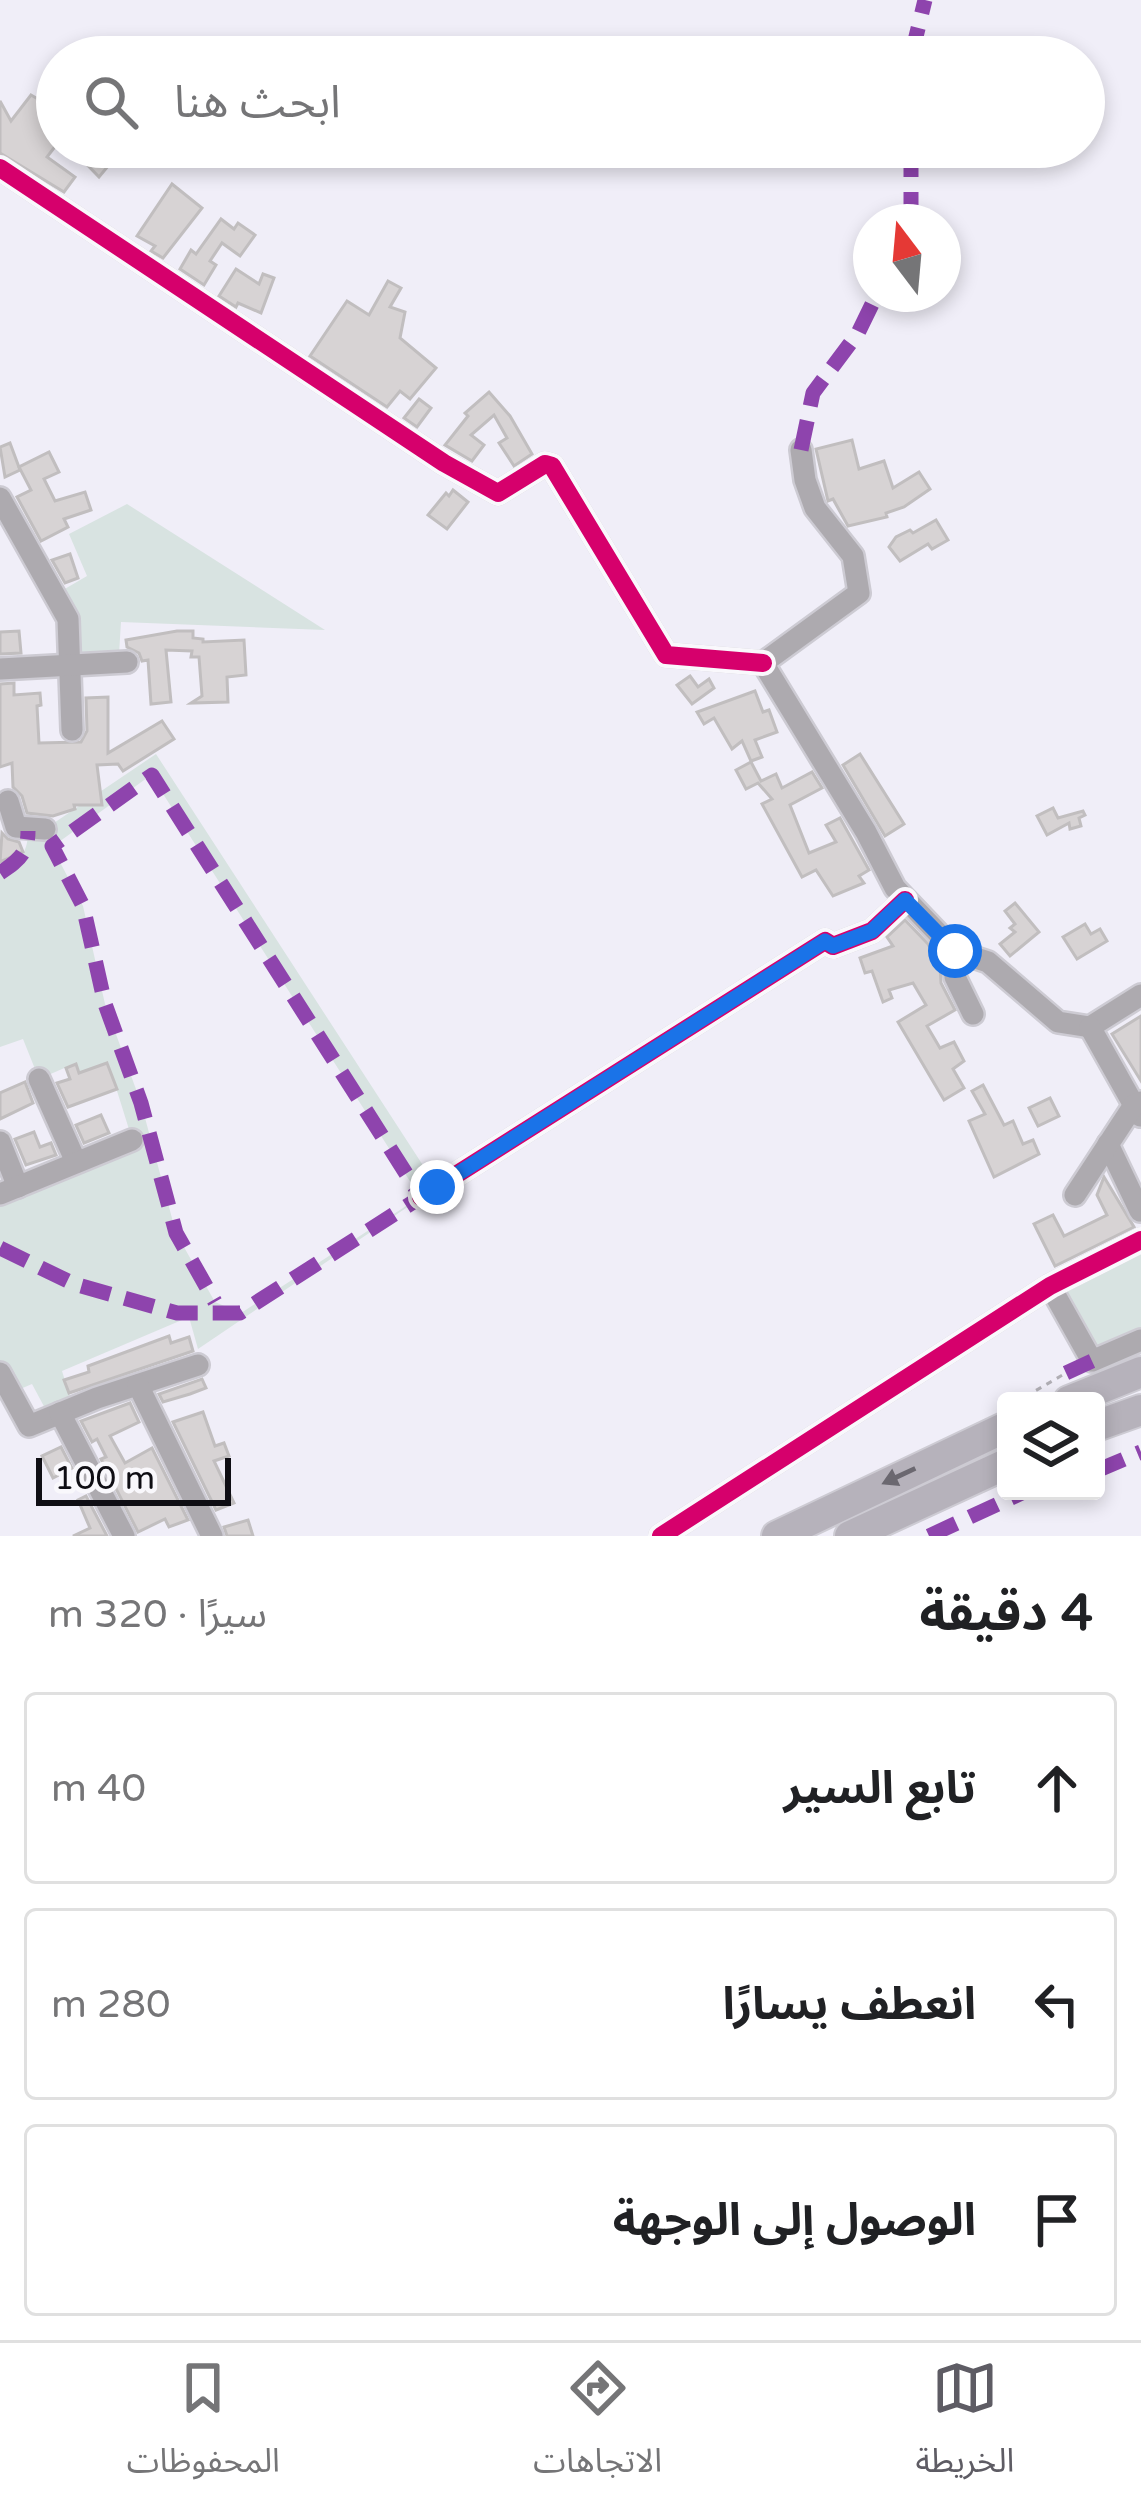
<!DOCTYPE html>
<html lang="ar">
<meta charset="utf-8">
<style>
body{margin:0;font-family:"Varela Round","Noto Sans Arabic",sans-serif;background:#f2f2f2;color:#202124;direction:rtl}
.controls{position:absolute;right:36px;bottom:36px;display:grid;overflow:hidden;border-radius:12px;box-shadow:0 6px 18px #0003}
.controls button{width:108px;height:108px;display:grid;place-items:center;padding:0;border:0;border-bottom:3px solid #e0e0e0;background:#fff;color:#202124;font:60px sans-serif}
.compass{position:absolute;left:853px;top:204px;width:108px;height:108px;border-radius:50%;background:#fff;box-shadow:0 6px 18px #0003;rotate:344deg}
.scale{position:absolute;left:36px;bottom:30px;width:195px;box-sizing:border-box;padding-left:12px;border:6px solid #0f0e14;border-top:0;font-size:33px;line-height:42px;white-space:nowrap;color:#0f0e14;-webkit-text-stroke:9px #f9f8fc;paint-order:stroke}
.stop{position:absolute;width:36px;height:36px;margin:-27px;border:9px solid #1a73e8;border-radius:50%;background:#fff}
.stop.end{background:#1a73e8;border-color:#fff;box-shadow:0 3px 12px #0008}
.list{margin:0;padding:0;list-style:none}
h2{display:flex;justify-content:space-between;align-items:center;height:156px;margin:0;padding:0 48px;font-size:51px}
h2 small{font-size:39px;font-weight:400;color:#757577}
.list li{display:grid;grid-template-columns:78px 1fr auto;gap:36px;align-items:center;box-sizing:border-box;height:192px;margin:0 24px 24px;padding:0 24px;border:3px solid #e0e0e0;border-radius:12px}
.list b{display:block;font-size:45px;white-space:nowrap}
.list em{font-size:39px;font-style:normal;color:#757577}
.icon{flex:none;width:66px;height:66px;fill:none;stroke:currentColor;stroke-width:2;stroke-linecap:round;stroke-linejoin:round}
.map{position:relative;flex:none;width:1141px;height:1536px;overflow:hidden;direction:ltr}
.search{position:absolute;background:#fff;box-shadow:0 6px 18px #0003;left:36px;right:36px;top:36px;height:132px;display:flex;align-items:center;gap:30px;box-sizing:border-box;padding:0 42px;border-radius:66px;color:#757577;font-size:45px}
.sheet{height:804px;background:#fff}
nav{display:flex;justify-content:space-around;align-items:center;box-sizing:border-box;height:168px;border-top:3px solid #e0e0e0;background:#fff;font-size:33px;color:#757577}
nav a{display:grid;justify-items:center;gap:6px}
nav .on{color:#5e5c64}
.map>svg:first-child{display:block}
.green{fill:#d8e3e1;fill-rule:evenodd}
.building{fill:#d7d3d4;stroke:#c1bebf;stroke-width:3}
.lines{fill:none;stroke-linecap:round;stroke-linejoin:round}
.minor-casing{stroke:#cdcbd3;stroke-width:26}
.highway-casing{stroke:#cdcbd3;stroke-width:34}
.path{stroke:#b0aeb4;stroke-width:3;stroke-dasharray:6 6;stroke-linecap:butt}
.minor{stroke:#adaaaf;stroke-width:21}
.highway{stroke:#b6b2bb;stroke-width:30}
.quiet{stroke:#8e44ad;stroke-width:15;stroke-dasharray:30 15;stroke-linecap:butt}
.cycleway-casing{stroke:#f9f8fc;stroke-width:26}
.cycleway{stroke:#d6006c;stroke-width:18}
.oneway{fill:#6b6870}
.route{stroke:#1a73e8;stroke-width:15}
</style>
<div class="map">
<svg width="1141" height="1536" viewBox="0 0 1141 1536">
<rect width="100%" height="100%" fill="#f0eef8"/>
<g class="green">
<path d="M 127,504 L 325,630 L 121,622 L 119,654 L 77,654 L 63,590 L 87,576 L 69,534 Z"/>
<path d="M 156,754 L 437,1187 L 198,1349 L 189,1317 L 62,1371 L 72,1403 L 47,1412 L 32,1384 L 11,1393 L 0,1373 L 0,1194 L 132,1139 L 108,1062 L 80,1072 L 76,1063 L 39,1079 L 23,1039 L 0,1047 L 0,865 L 4,871 C 21,859 28,852 28,831 L 45,829 ZM 151,775 L 420,1197 L 241,1313 L 215,1302 L 176,1233 L 141,1103 L 105,1004 L 83,906 L 52,847 Z"/>
<path d="M 1141,1246 L 1141,1334 L 1103,1350 L 1095,1347 L 1058,1287 Z"/>
</g>
<g class="building">
<path d="M 31,95 L 57,110 L 57,144 L 47,157 L 75,177 L 64,192 L 0,153 L 0,101 L 11,121 Z"/>
<path d="M 70,147 L 109,147 L 118,154 L 99,177 Z"/>
<path d="M 172,184 L 202,208 L 163,258 L 151,251 L 155,246 L 137,236 Z"/>
<path d="M 221,219 L 234,229 L 238,223 L 255,235 L 240,256 L 222,243 L 210,261 L 216,265 L 204,285 L 180,269 L 191,250 L 196,254 Z"/>
<path d="M 236,269 L 259,284 L 263,274 L 274,278 L 261,313 L 238,303 L 236,307 L 219,296 Z"/>
<path d="M 388,281 L 401,288 L 390,307 L 405,312 L 400,338 L 436,368 L 410,399 L 400,391 L 387,407 L 310,356 L 347,301 L 369,315 Z"/>
<path d="M 489,392 L 510,416 L 532,454 L 514,466 L 499,443 L 507,438 L 494,415 L 471,435 L 484,445 L 472,461 L 445,445 L 468,416 L 465,413 Z"/>
<path d="M 419,399 L 431,408 L 417,427 L 404,418 Z"/>
<path d="M 852,440 L 859,469 L 884,461 L 893,488 L 919,472 L 930,489 L 904,507 L 886,513 L 887,517 L 848,526 L 833,499 L 828,501 L 816,449 Z"/>
<path d="M 10,443 L 20,470 L 5,477 L 0,447 Z"/>
<path d="M 49,452 L 59,472 L 44,479 L 55,501 L 85,492 L 91,510 L 64,519 L 68,527 L 41,541 L 17,497 L 31,490 L 19,467 Z"/>
<path d="M 453,490 L 468,502 L 447,529 L 428,515 L 446,493 L 449,496 Z"/>
<path d="M 936,520 L 948,540 L 932,549 L 928,544 L 900,561 L 889,547 L 896,537 L 910,530 L 913,533 Z"/>
<path d="M 70,554 L 78,578 L 65,583 L 52,560 Z"/>
<path d="M 19,631 L 21,653 L 0,654 L 0,632 Z"/>
<path d="M 177,631 L 193,631 L 193,638 L 203,639 L 203,642 L 244,640 L 246,675 L 227,677 L 228,702 L 191,703 L 202,696 L 199,657 L 191,657 L 192,651 L 166,650 L 171,702 L 151,704 L 148,660 L 142,661 L 139,653 L 127,647 L 126,640 Z"/>
<path d="M 690,676 L 698,687 L 709,679 L 714,688 L 692,704 L 677,685 Z"/>
<path d="M 14,683 L 14,695 L 40,693 L 41,705 L 37,706 L 39,743 L 81,742 L 87,731 L 86,698 L 108,697 L 108,753 L 162,721 L 174,739 L 123,771 L 118,764 L 97,765 L 102,805 L 74,805 L 75,809 L 53,816 L 27,813 L 22,796 L 13,787 L 12,763 L 0,767 L 0,684 Z"/>
<path d="M 755,691 L 763,712 L 769,710 L 777,732 L 755,740 L 762,757 L 751,761 L 742,741 L 732,749 L 714,718 L 704,724 L 697,712 Z"/>
<path d="M 860,754 L 904,824 L 885,836 L 843,765 Z"/>
<path d="M 751,762 L 761,781 L 776,774 L 782,788 L 812,772 L 822,788 L 790,805 L 809,853 L 836,842 L 826,825 L 840,818 L 869,870 L 859,876 L 864,883 L 833,896 L 816,870 L 802,877 L 762,804 L 772,799 L 758,783 L 746,789 L 736,770 Z"/>
<path d="M 1053,808 L 1058,818 L 1083,811 L 1085,815 L 1079,818 L 1081,826 L 1070,829 L 1069,823 L 1047,835 L 1037,816 Z"/>
<path d="M 2,833 L 8,839 L 19,842 L 23,852 L 0,862 Z"/>
<path d="M 1015,903 L 1039,932 L 1010,956 L 1000,944 L 1015,932 L 1010,928 L 1015,924 L 1005,911 Z"/>
<path d="M 905,920 L 928,944 L 940,966 L 941,983 L 955,1010 L 927,1026 L 940,1048 L 954,1042 L 964,1061 L 953,1069 L 964,1088 L 944,1100 L 898,1022 L 926,1005 L 913,983 L 889,990 L 892,998 L 883,1002 L 872,971 L 865,973 L 860,958 L 893,946 L 887,937 Z"/>
<path d="M 1085,924 L 1091,934 L 1100,929 L 1107,941 L 1077,959 L 1063,937 Z"/>
<path d="M 1141,1016 L 1141,1081 L 1112,1034 Z"/>
<path d="M 107,1063 L 117,1089 L 68,1107 L 57,1083 L 70,1079 L 66,1068 L 76,1064 L 79,1073 Z"/>
<path d="M 25,1082 L 33,1103 L 0,1119 L 0,1093 Z"/>
<path d="M 983,1085 L 1004,1125 L 1013,1121 L 1023,1144 L 1033,1140 L 1039,1154 L 994,1177 L 969,1121 L 985,1114 L 972,1091 Z"/>
<path d="M 1050,1098 L 1059,1116 L 1038,1126 L 1029,1108 Z"/>
<path d="M 101,1115 L 109,1133 L 84,1143 L 76,1125 Z"/>
<path d="M 34,1132 L 40,1147 L 51,1143 L 56,1155 L 26,1165 L 15,1139 Z"/>
<path d="M 1104,1177 L 1134,1227 L 1055,1266 L 1034,1224 L 1053,1215 L 1064,1236 L 1107,1215 L 1097,1195 Z"/>
<path d="M 169,1336 L 171,1343 L 189,1337 L 193,1351 L 69,1393 L 64,1380 L 89,1372 L 88,1366 Z"/>
<path d="M 202,1379 L 206,1388 L 190,1394 L 163,1402 L 159,1394 Z"/>
<path d="M 130,1403 L 139,1422 L 110,1436 L 125,1463 L 152,1448 L 188,1520 L 169,1527 L 165,1519 L 138,1532 L 101,1459 L 106,1457 L 97,1439 L 92,1442 L 81,1421 Z"/>
<path d="M 203,1412 L 215,1446 L 224,1443 L 229,1456 L 214,1461 L 234,1503 L 216,1510 L 173,1422 Z"/>
<path d="M 61,1447 L 72,1468 L 53,1478 L 42,1456 Z"/>
<path d="M 86,1496 L 107,1536 L 73,1536 L 90,1528 L 78,1500 Z"/>
<path d="M 248,1520 L 253,1536 L 227,1536 L 224,1527 Z"/>
</g>
<g class="lines">
<defs>
<g id="minor">
<path d="M 0,168 L 444,463 L 498,493 L 545,464 L 552,466 L 666,655 L 763,663"/>
<path d="M 801,450 L 805,480 L 815,508 L 853,556 L 859,593 L 763,663 L 866,832 L 895,888 L 955,951 L 955,977 L 973,1014"/>
<path d="M 0,498 L 68,619 L 72,730"/>
<path d="M 0,669 L 127,662"/>
<path d="M 8,801 L 16,827 L 45,829"/>
<path d="M 955,951 L 988,962 L 1058,1022 L 1090,1027 L 1141,995"/>
<path d="M 1090,1027 L 1140,1116"/>
<path d="M 39,1079 L 76,1162"/>
<path d="M 0,1142 L 18,1187"/>
<path d="M 1108,1144 L 1140,1211"/>
<path d="M 0,1194 L 132,1140"/>
<path d="M 1075,1195 L 1134,1105 L 1141,1102"/>
<path d="M 421,1197 L 825,941 L 833,946 L 872,931 L 905,900"/>
<path d="M 1050,1286 L 1092,1361 L 1141,1340"/>
<path d="M 0,1373 L 29,1426 L 97,1398 L 198,1365"/>
<path d="M 138,1385 L 212,1536"/>
<path d="M 60,1413 L 124,1536"/>
<path d="M 661,1536 L 1050,1286 L 1141,1240"/>
</g>
<g id="highway">
<path d="M 1069,1401 L 1141,1372"/>
<path d="M 1096,1426 L 1141,1410"/>
<path d="M 777,1536 L 1006,1427"/>
<path d="M 850,1536 L 1006,1464"/>
</g>
</defs>
<use href="#minor" class="minor-casing"/>
<use href="#highway" class="highway-casing"/>
<g class="path">
<path d="M 1039,1401 L 1035,1391 L 1066,1373"/>
<path d="M 1096,1469 L 1099,1469"/>
</g>
<use href="#minor" class="minor"/>
<use href="#highway" class="highway"/>
<g class="quiet">
<path d="M 911,57 L 925,0"/>
<path d="M 911,222 L 911,147"/>
<path d="M 801,450 L 813,393 L 858,333 L 877,294"/>
<path d="M 0,873 C 18,861 28,854 28,831"/>
<path d="M 0,1248 L 74,1284 L 177,1313 L 240,1313 L 421,1197 L 152,775 L 52,846 L 83,906 L 105,1004 L 141,1103 L 176,1233 L 215,1302"/>
<path d="M 1066,1373 L 1092,1361"/>
<path d="M 1096,1471 L 1141,1452"/>
<path d="M 929,1536 L 1026,1491"/>
</g>
<defs>
<g id="cycleway">
<path d="M 0,168 L 444,463 L 498,493 L 545,464 L 552,466 L 666,655 L 763,663"/>
<path d="M 421,1197 L 825,941 L 833,946 L 872,931 L 905,900"/>
<path d="M 661,1536 L 1050,1286 L 1141,1240"/>
</g>
</defs>
<use href="#cycleway" class="cycleway-casing"/>
<use href="#cycleway" class="cycleway"/>
</g>
<defs><path id="oneway-solid" d="M-6-.8H1V-3.2L6.5 0L1 3.2V.8H-6Z" transform="scale(3)"/></defs>
<use class="oneway" href="#oneway-solid" transform="translate(899 1476) rotate(155)"/>
<g class="lines">
<path class="route" d="M 437,1187 L 825,941 L 833,946 L 872,931 L 905,900 L 955,951"/>
</g>
</svg>
<div class="controls">
<button><svg class="icon" aria-label="layers" viewBox="0 0 24 24"><path d="M12 4l9 5-9 5-9-5zM3 14l9 5 9-5"/></svg></button>
</div>
<svg class="compass" viewBox="-18 -18 36 36"><path d="M0-13l5 13h-10z" fill="#e53935"/><path d="M0 13l5-13h-10z" fill="#757577"/></svg>
<div class="scale">100 m</div>
<div class="stop" style="left:955px;top:951px"></div>
<div class="stop end" style="left:437px;top:1187px"></div>
<div class="search"><svg class="icon" aria-label="search" viewBox="0 0 24 24"><circle cx="10" cy="10" r="6"/><path d="M15 15l6 6"/></svg>ابحث هنا</div>
</div>
<section class="sheet">
<h2>4 دقيقة<small>سيرًا · 320 m</small></h2>
<ul class="list">
<li><svg class="icon" aria-label="ahead" viewBox="0 0 24 24"><path d="M12 20V5M6 11l6-6 6 6"/></svg><div><b>تابع السير</b></div><em>40 m</em></li>
<li><svg class="icon" aria-label="left" viewBox="0 0 24 24"><path d="M17 20v-9H6M10 6l-5 5 5 5"/></svg><div><b>انعطف يسارًا</b></div><em>280 m</em></li>
<li><svg class="icon" aria-label="arrive" viewBox="0 0 24 24"><path d="M6 21V4h12l-3 4 3 4H6"/></svg><div><b>الوصول إلى الوجهة</b></div></li>
</ul>
</section>
<nav>
<a class="on"><svg class="icon" aria-label="map" viewBox="0 0 24 24"><path d="M3 6l6-2 6 2 6-2v14l-6 2-6-2-6 2zM9 4v14M15 6v14"/></svg>الخريطة</a>
<a><svg class="icon" aria-label="directions" viewBox="0 0 24 24"><path d="M12 3l9 9-9 9-9-9zM9 14v-3h6M13 9l2 2-2 2"/></svg>الاتجاهات</a>
<a><svg class="icon" aria-label="saved" viewBox="0 0 24 24"><path d="M7 4h10v16l-5-4-5 4z"/></svg>المحفوظات</a>
</nav>
